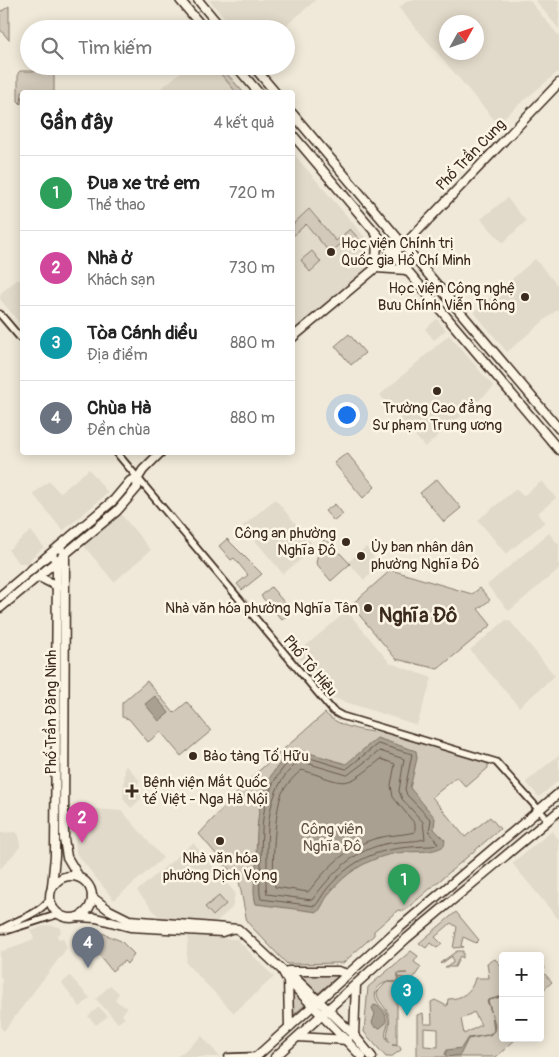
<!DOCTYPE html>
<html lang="vi">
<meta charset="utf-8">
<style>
body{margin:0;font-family:Pangolin,sans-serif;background:#f6f6f6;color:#222}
.controls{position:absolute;right:15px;bottom:15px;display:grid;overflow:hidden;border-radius:5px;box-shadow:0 2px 12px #0003}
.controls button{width:45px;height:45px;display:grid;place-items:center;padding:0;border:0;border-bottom:1px solid #e0e0e0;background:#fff;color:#222;font:25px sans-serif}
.compass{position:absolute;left:439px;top:15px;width:45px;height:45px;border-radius:50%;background:#fff;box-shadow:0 2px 12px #0003;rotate:50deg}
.you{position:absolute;left:346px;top:414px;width:18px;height:18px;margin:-12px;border:4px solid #fff;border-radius:50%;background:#1a73e8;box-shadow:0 0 0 8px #1a73e833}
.badge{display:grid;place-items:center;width:32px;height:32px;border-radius:50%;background:#3b2a1e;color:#fff;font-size:16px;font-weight:700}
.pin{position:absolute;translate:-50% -41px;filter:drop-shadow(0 1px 2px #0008)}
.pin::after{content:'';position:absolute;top:26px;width:18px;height:15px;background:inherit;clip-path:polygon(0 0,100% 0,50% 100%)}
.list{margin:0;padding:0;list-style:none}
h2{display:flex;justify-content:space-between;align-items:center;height:65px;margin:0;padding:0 20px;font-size:21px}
h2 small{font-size:16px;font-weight:400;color:#767676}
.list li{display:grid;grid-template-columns:32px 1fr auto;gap:15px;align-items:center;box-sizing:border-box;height:75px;padding:0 20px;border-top:1px solid #e0e0e0}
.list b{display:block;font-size:19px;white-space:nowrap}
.list p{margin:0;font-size:16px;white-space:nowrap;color:#767676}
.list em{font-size:16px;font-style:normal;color:#767676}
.icon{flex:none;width:28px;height:28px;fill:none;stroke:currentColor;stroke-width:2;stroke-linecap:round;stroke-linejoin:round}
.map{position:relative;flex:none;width:559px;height:1057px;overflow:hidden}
.search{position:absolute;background:#fff;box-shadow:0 2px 12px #0003;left:20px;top:20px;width:275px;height:55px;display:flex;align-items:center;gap:12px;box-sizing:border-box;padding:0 18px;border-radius:28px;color:#767676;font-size:19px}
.panel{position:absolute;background:#fff;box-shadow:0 2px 12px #0003;left:20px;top:90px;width:275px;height:365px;border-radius:5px}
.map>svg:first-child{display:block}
.built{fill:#e1d9c9;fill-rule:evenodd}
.green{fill:#d2c9ba;stroke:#867a6c;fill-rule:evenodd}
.water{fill:#aaa091;stroke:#7e7163}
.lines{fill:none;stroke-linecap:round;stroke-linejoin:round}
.shore{stroke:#67594c;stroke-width:1}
.minor-casing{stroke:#3b2a1e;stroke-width:9}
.major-casing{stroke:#3b2a1e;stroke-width:11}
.minor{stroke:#fcf5e5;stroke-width:5.5}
.major{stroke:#fcf5e5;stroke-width:8}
.poi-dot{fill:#3b2a1e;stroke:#fcf5e5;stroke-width:2}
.labels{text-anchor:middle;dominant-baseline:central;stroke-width:5;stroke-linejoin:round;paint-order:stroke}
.street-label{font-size:15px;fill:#3b2a1e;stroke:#fcf5e5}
.poi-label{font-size:15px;fill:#3b2a1e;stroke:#fcf5e5;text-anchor:start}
.park-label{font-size:15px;fill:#615245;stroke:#fcf5e5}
.district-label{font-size:20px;font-weight:bold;fill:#3b2a1e;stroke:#fcf5e5}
</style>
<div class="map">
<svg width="559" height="1057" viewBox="0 0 559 1057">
<rect width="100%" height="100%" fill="#f0e9d9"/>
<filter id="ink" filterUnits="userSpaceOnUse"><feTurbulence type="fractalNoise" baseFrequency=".02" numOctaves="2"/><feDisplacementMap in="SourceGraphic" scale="10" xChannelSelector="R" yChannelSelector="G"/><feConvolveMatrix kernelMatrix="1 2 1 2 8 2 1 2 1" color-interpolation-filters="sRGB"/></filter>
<g filter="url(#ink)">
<g class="built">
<path d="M 209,0 L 316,0 L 282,29 L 235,29 Z"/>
<path d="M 408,0 L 529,0 L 559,36 L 559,71 L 497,123 L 399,8 ZM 476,22 L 476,52 L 446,52 L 446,22 Z"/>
<path d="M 535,0 L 559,0 L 559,29 Z"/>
<path d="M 188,66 L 220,66 L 243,92 L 157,92 Z"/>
<path d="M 292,152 L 369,242 L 370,267 L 293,333 Z"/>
<path d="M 507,198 L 526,221 L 503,243 L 481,219 Z"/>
<path d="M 535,259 L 559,287 L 559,308 L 507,352 L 474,312 Z"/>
<path d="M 16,280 L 22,280 L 22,326 L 0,299 L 1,293 Z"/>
<path d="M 437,319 L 446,330 L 434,340 L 425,329 Z"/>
<path d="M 449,335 L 494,387 L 425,447 L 380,395 Z"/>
<path d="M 89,469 L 108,493 L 63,531 L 33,494 L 49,481 L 60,493 Z"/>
<path d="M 542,481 L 556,498 L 538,513 L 545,522 L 506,554 L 478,520 L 516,489 L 523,496 Z"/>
<path d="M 275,499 L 311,542 L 310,552 L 283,574 L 243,526 Z"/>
<path d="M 120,513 L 151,550 L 114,582 L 84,546 Z"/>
<path d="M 31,531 L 44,547 L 31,558 L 30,563 L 19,563 L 8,550 Z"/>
<path d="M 549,533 L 559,545 L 559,569 L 509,611 L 487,585 Z"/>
<path d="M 366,547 L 373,555 L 374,571 L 364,580 L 348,562 Z"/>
<path d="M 347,611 L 390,663 L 432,678 L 417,725 L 330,697 L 296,654 Z"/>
<path d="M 506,620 L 510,621 L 555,676 L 519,707 L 470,650 Z"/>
<path d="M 559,755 L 559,780 L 539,797 L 526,782 Z"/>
<path d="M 125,766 L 128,767 L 140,781 L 135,786 L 144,796 L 131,808 L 123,799 Z"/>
<path d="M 73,807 L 122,811 L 163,858 L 114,900 L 76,853 Z"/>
<path d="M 552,831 L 559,840 L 559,920 L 512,863 Z"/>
<path d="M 16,832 L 19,835 L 20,847 L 0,869 L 0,833 Z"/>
<path d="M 193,843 L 235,893 L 232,908 L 217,921 L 160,918 L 137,891 Z"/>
<path d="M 47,925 L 60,927 L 61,933 L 57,934 L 58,939 L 63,938 L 67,948 L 4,1031 L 1,1028 L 2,979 L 0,978 L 0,952 L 34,939 L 31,931 Z"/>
<path d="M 188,936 L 237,939 L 274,977 L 234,1013 L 186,963 Z"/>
<path d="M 70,976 L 90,998 L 80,1007 L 62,983 Z"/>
<path d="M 110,985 L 119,993 L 115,1000 L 127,1008 L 122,1015 L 125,1018 L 118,1023 L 96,999 Z"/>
<path d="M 99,1007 L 108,1016 L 96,1025 L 88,1016 Z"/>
<path d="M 202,1036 L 220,1057 L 177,1057 Z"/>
</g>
<g class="green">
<path d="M 9,6 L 9,40 L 0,29 L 0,10 L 2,11 Z"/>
<path d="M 214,66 L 220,66 L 243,92 L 236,92 Z"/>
<path d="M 20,71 L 49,71 L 54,76 L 54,92 L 22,92 L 21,104 L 18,101 L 18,73 Z"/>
<path d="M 309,209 L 336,241 L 350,229 L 359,239 L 353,244 L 348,238 L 330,253 L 306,224 L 293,236 L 293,224 Z"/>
<path d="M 312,251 L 321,262 L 310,272 L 301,260 Z"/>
<path d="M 349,334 L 365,353 L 351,365 L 335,346 Z"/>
<path d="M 347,453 L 375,487 L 363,498 L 334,463 Z"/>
<path d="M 437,479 L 461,508 L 444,522 L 420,493 Z"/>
<path d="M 335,504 L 343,514 L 334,521 L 325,511 Z"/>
<path d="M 326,538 L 350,564 L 331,581 L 316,563 L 320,544 Z"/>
<path d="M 227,539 L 262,574 L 242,590 L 237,584 L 248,575 L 234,558 L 231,560 L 219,546 Z"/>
<path d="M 391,570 L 472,594 L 480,588 L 490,600 L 478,609 L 491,625 L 438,669 L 396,659 L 351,605 Z"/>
<path d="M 271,587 L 289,608 L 289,614 L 282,620 L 261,596 Z"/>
<path d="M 147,681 L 174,713 L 187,702 L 211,731 L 181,756 L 161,732 L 148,742 L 129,719 L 122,717 L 122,703 Z"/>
<path d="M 325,713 C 339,728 370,733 390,733 L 488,763 L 488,768 L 466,787 L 457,777 L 432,797 L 465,837 L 490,817 L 500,829 L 404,911 L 398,910 L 374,931 L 374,935 L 343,963 L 287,964 L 247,922 L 239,881 L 199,834 L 253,776 Z"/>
<path d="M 219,896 L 226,904 L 213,916 L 205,907 Z"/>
<path d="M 456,912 L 479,940 L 476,943 L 463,937 L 461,946 L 464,947 L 453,948 L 457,927 L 451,923 L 435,937 L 442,944 L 437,948 L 430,943 L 426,948 L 419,943 Z"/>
<path d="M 97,931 L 121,941 L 134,954 L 127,964 L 124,961 L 112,971 L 85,937 Z"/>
<path d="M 411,951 L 418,956 L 414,962 L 421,967 L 406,989 L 398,982 L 403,981 L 398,981 L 398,978 L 404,978 L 398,977 L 398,974 L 407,973 L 398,973 L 397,982 C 386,979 370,988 377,1001 C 381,1008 387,1010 388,1018 C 390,1028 380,1034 390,1043 C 383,1033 392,1028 389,1017 C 387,1006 377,1003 377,992 L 387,982 L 397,983 L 397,1045 L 392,1045 L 400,1046 L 401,1050 L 391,1057 L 386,1057 L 364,1032 L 368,987 Z"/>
<path d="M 457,951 L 463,951 L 463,958 L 460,956 L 455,967 L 445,967 L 453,963 L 452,956 L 441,964 L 440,963 Z"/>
<path d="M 495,959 L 503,968 L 503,1038 L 517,1038 L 496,1057 L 417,1057 L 417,1015 L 423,1013 L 424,1024 L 432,1024 L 431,1002 L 435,1000 L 447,1006 L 448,999 C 462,999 472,992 475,978 L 489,978 L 487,963 ZM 474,1012 L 481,1025 L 464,1034 L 461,1019 ZM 424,1028 L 438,1029 L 438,1047 L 424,1046 Z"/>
<path d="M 540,961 L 545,968 L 542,971 L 552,982 L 540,993 Z"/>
<path d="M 298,975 L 335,975 L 337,977 L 317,994 Z"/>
<path d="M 292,989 L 306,1004 L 291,1017 L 291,990 Z"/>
</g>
<g class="water">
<path d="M 155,696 L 169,713 L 159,721 L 145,704 Z"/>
<path d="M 377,738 L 416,751 L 417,758 L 410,788 L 435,818 L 434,829 L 445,840 L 444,846 C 432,853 420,851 407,852 C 375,854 347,870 328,895 C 324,901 322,907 318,912 L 256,904 C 252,893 255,877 256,865 C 257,821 255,778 296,749 L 346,764 Z"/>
<path d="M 503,996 L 488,1000 C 497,1034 503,1032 468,1039 L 460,1055 L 447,1057 L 445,1054 L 447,1050 L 461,1048 L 468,1038 L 490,1035 L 494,1031 L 492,1014 L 487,1001 Z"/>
<path d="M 374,1005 C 383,1007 387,1015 386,1023 L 380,1028 L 375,1027 L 372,1023 L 375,1014 L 372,1008 Z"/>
</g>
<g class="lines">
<g class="shore">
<path d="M 378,744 L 412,754 L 405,789 L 407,795 L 431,820 L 429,831 L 438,844 L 432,846 C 385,847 357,853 326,890 C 322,895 319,902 315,906 L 261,899 C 258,889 261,876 261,864 C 262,819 260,786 297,754 L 346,769 Z"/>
<path d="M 380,751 L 404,759 L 399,791 L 402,799 L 423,822 L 425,839 C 414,842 402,841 390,843 C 354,849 333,872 312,900 L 267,894 C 265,884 267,873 267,863 C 267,826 267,785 300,761 L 347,775 Z"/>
<path d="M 381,759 L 395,764 L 391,785 L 393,797 L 415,824 L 415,832 C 403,835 389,835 377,838 C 346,847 327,868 308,892 L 275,887 C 271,870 275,809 282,793 C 286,785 295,775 302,770 C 348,784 342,791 381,759 Z"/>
</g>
<defs>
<g id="minor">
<path d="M 0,314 L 22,340"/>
<path d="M 116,452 L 333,711 L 342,716 L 496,762 L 548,820"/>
<path d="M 0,930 C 17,919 37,916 50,899"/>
<path d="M 2,930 L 9,930 L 59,914"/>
<path d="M 228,1057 L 257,1056"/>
</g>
<g id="major">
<path d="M 180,0 L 204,29"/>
<path d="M 198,0 L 222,29"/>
<path d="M 236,66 L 258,92"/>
<path d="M 253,66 L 275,92"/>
<path d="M 292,113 L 559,429"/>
<path d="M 292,134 L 559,450"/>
<path d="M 376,268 L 377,235"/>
<path d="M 376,268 L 407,270"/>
<path d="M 292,338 L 409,240 L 559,83"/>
<path d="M 59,547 L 65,554 L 64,839 L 67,857 L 79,877"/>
<path d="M 51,554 L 57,561 L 55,856 L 52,886"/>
<path d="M 39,577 L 57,586"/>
<path d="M 0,596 L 114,500 L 130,481 L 138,478"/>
<path d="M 0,608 L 117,511 L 137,488 L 138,478 L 143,470 L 161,452"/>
<circle cx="71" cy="897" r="21"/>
<path d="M 92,897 L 109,910 L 129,920 L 238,929 L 282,970 L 287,979 L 362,1057"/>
<path d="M 78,917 L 96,918 L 130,927 L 222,932 L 231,929"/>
<path d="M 288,971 L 338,971 L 348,974"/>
<path d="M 289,972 L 354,1035 L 372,1057"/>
<path d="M 288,976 L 289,1027"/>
<path d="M 354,1035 L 356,984"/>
<path d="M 298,1037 L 348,1040"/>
<path d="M 256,1057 L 398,929 L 559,793"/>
<path d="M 275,1057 L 407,938 L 559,811"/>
</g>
</defs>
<use href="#minor" class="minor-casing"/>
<use href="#major" class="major-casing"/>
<use href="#minor" class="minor"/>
<use href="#major" class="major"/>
</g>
</g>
<g class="poi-dot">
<circle cx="331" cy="252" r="5"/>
<circle cx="525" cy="297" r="5"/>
<circle cx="437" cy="391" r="5"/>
<circle cx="346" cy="542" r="5"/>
<circle cx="361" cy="556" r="5"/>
<circle cx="368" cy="608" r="5"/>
<circle cx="193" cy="756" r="5"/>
<path d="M129.5 783.5h5v5h5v5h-5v5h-5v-5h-5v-5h5z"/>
<circle cx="220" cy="841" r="5"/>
</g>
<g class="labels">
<g class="street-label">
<text transform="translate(471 155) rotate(-46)">Phố Trần Cung</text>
<text transform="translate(310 666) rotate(50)">Phố Tô Hiệu</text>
<text transform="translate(51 712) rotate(-90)">Phố Trần Đăng Ninh</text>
</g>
<g class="poi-label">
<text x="341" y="243">Học viện Chính trị<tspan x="341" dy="17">Quốc gia Hồ Chí Minh</tspan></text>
<text x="515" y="288" text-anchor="end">Học viện Công nghệ<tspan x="515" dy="17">Bưu Chính Viễn Thông</tspan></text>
<text x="437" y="408" text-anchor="middle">Trường Cao đẳng<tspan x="437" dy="17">Sư phạm Trung ương</tspan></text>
<text x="336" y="533" text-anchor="end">Công an phường<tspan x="336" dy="17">Nghĩa Đô</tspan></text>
<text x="371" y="547">Ủy ban nhân dân<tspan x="371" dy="17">phường Nghĩa Đô</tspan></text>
<text x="358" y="608" text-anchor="end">Nhà văn hóa phường Nghĩa Tân</text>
<text x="203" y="756">Bảo tàng Tố Hữu</text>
<text x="143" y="782">Bệnh viện Mắt Quốc<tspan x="143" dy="17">tế Việt - Nga Hà Nội</tspan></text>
<text x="220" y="858" text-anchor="middle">Nhà văn hóa<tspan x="220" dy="17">phường Dịch Vọng</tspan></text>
</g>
<g class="park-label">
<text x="332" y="829">Công viên<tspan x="332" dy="17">Nghĩa Đô</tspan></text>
</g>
<g class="district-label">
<text x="418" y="615">Nghĩa Đô</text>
</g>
</g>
</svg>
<div class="controls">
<button>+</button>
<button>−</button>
</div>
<svg class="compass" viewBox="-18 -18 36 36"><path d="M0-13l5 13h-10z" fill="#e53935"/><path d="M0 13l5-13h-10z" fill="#767676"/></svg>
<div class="you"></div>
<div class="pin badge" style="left:404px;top:905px;background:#2e9e5b">1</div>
<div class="pin badge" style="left:82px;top:843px;background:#d1479c">2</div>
<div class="pin badge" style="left:407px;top:1016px;background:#0f9aa8">3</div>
<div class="pin badge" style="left:88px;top:968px;background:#6b7280">4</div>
<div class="search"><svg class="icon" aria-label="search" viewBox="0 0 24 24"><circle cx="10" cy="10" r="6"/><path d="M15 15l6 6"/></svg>Tìm kiếm</div>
<section class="panel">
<h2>Gần đây<small>4 kết quả</small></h2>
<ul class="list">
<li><span class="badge" style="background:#2e9e5b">1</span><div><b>Đua xe trẻ em</b><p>Thể thao</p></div><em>720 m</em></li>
<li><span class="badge" style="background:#d1479c">2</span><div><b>Nhà ở</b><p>Khách sạn</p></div><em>730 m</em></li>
<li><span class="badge" style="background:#0f9aa8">3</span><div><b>Tòa Cánh diều</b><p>Địa điểm</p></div><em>880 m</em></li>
<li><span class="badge" style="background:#6b7280">4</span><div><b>Chùa Hà</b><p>Đền chùa</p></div><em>880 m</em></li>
</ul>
</section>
</div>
